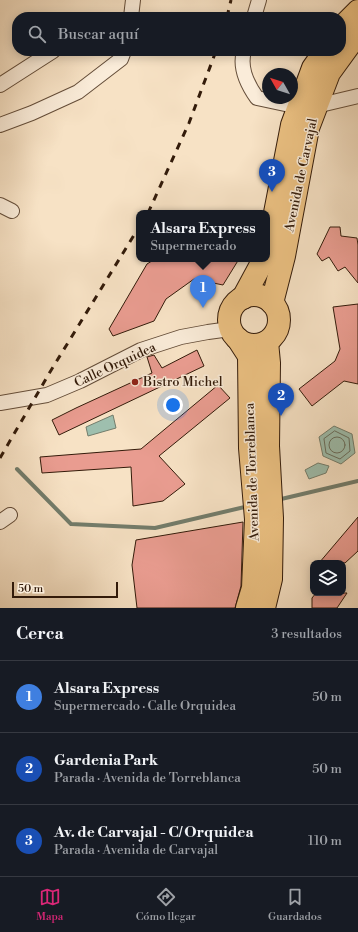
<!DOCTYPE html>
<html lang="es">
<meta charset="utf-8">
<style>
body{margin:0;font-family:"Libre Bodoni",serif;background:#20242c;color:#f1f3f6}
.controls{position:absolute;right:12px;bottom:12px;display:grid;overflow:hidden;border-radius:8px;box-shadow:0 2px 10px #0003}
.controls button{width:36px;height:36px;display:grid;place-items:center;padding:0;border:0;border-bottom:1px solid #363941;background:#171b24;color:#f1f3f6;font:20px sans-serif}
.compass{position:absolute;left:262px;top:68px;width:36px;height:36px;border-radius:50%;background:#171b24;box-shadow:0 2px 10px #0003;rotate:309deg}
.scale{position:absolute;left:12px;bottom:10px;width:106px;box-sizing:border-box;padding-left:4px;border:2px solid #331b0a;border-top:0;font-size:11px;line-height:14px;white-space:nowrap;color:#331b0a;-webkit-text-stroke:3px #faecd9;paint-order:stroke}
.you{position:absolute;left:173px;top:405px;width:14px;height:14px;margin:-10px;border:3px solid #fff;border-radius:50%;background:#1a73e8;box-shadow:0 0 0 6px #1a73e833}
.badge{display:grid;place-items:center;width:26px;height:26px;border-radius:50%;background:#db2777;color:#fff;font-size:13px;font-weight:700}
.pin{position:absolute;translate:-50% -33px;filter:drop-shadow(0 1px 2px #0008)}
.pin::after{content:'';position:absolute;top:21px;width:14px;height:12px;background:inherit;clip-path:polygon(0 0,100% 0,50% 100%)}
.popup{position:absolute;left:136px;top:210px;width:134px;height:52px;box-sizing:border-box;display:grid;place-content:center;border-radius:8px;background:#171b24;filter:drop-shadow(0 1px 3px #0005);font-size:13px;white-space:nowrap;color:#9ea1a6}
.popup b{font-size:15px;color:#f1f3f6}
.popup::after{content:'';position:absolute;left:50%;top:100%;margin-left:-8px;border:8px solid transparent;border-top-color:#171b24}
.list{margin:0;padding:0;list-style:none}
h2{display:flex;justify-content:space-between;align-items:center;height:52px;margin:0;padding:0 16px;font-size:17px}
h2 small{font-size:13px;font-weight:400;color:#9ea1a6}
.list li{display:grid;grid-template-columns:26px 1fr auto;gap:12px;align-items:center;box-sizing:border-box;height:72px;padding:0 16px;border-top:1px solid #363941}
.list b{display:block;font-size:15px;white-space:nowrap}
.list p{margin:0;font-size:13px;white-space:nowrap;color:#9ea1a6}
.list em{font-size:13px;font-style:normal;color:#9ea1a6}
.icon{flex:none;width:22px;height:22px;fill:none;stroke:currentColor;stroke-width:2;stroke-linecap:round;stroke-linejoin:round}
.map{position:relative;flex:none;width:358px;height:608px;overflow:hidden}
.search{position:absolute;background:#171b24;box-shadow:0 2px 10px #0003;left:12px;right:12px;top:12px;height:44px;display:flex;align-items:center;gap:10px;box-sizing:border-box;padding:0 14px;border-radius:16px;color:#9ea1a6;font-size:15px}
.sheet{height:268px;background:#171b24}
nav{display:flex;justify-content:space-around;align-items:center;box-sizing:border-box;height:56px;border-top:1px solid #363941;background:#171b24;font-size:11px;color:#9ea1a6}
nav a{display:grid;justify-items:center;gap:2px}
nav .on{color:#db2777}
.map>svg:first-child{display:block}
.water{fill:#9ebfae;stroke:#737d6c}
.lines{fill:none;stroke-linecap:round;stroke-linejoin:round}
.shore{stroke:#686d5c;stroke-width:1}
.stream{stroke:#737d6c;stroke-width:4}
.building{fill:#e99c90;stroke:#331b0a}
.minor-casing{stroke:#644d39;stroke-width:16}
.primary-casing{stroke:#331b0a;stroke-width:24}
.minor{stroke:#faecd9;stroke-width:14}
.primary{stroke:#ecc182;stroke-width:22}
.rail{stroke:#331b0a;stroke-width:3;stroke-dasharray:7 7;stroke-linecap:butt}
.poi-dot{fill:#8f2418;stroke:#faecd9;stroke-width:1.5}
.labels{text-anchor:middle;dominant-baseline:central;stroke-width:3;stroke-linejoin:round;paint-order:stroke}
.street-label{font-size:13px;fill:#331b0a;stroke:#faecd9}
.poi-label{font-size:13px;fill:#331b0a;stroke:#faecd9;text-anchor:start}
</style>
<div class="map">
<svg width="358" height="608" viewBox="0 0 358 608">
<rect width="100%" height="100%" fill="#f7e2c5"/>
<filter id="stains"><feTurbulence type="fractalNoise" baseFrequency=".005" numOctaves="4"/><feColorMatrix values="0 0 0 0 .2 0 0 0 0 .09 0 0 0 0 .02 0 0 0 .5 -.17"/></filter>
<radialGradient id="worn" r=".72"><stop offset=".6" stop-color="#630" stop-opacity="0"/><stop offset="1" stop-color="#630" stop-opacity=".3"/></radialGradient>
<g class="water">
<path d="M 113,415 L 116,428 L 88,436 L 86,427 Z"/>
<path d="M 334,426 L 352,434 L 355,453 L 341,464 L 323,456 L 319,437 Z"/>
<path d="M 318,463 L 329,466 L 326,473 L 309,479 L 305,470 Z"/>
</g>
<g class="lines">
<g class="shore">
<path d="M 335,431 L 349,438 L 350,451 L 340,459 L 326,453 L 324,439 Z"/>
<circle cx="337" cy="445" r="8"/>
</g>
<g class="stream">
<path d="M 17,469 L 71,524 L 155,528 L 249,506"/>
<path d="M 277,500 L 358,481"/>
</g>
</g>
<g class="building">
<path d="M 330,227 L 340,227 L 341,236 L 357,238 L 358,245 L 358,283 L 345,267 L 338,271 L 329,257 L 322,261 L 317,254 Z"/>
<path d="M 155,259 L 239,259 L 223,285 L 194,279 L 166,299 L 154,321 L 113,336 L 109,329 L 147,264 Z"/>
<path d="M 358,304 L 358,384 L 344,381 L 312,406 L 299,389 L 335,361 L 340,349 L 333,307 Z"/>
<path d="M 197,350 L 204,366 L 59,435 L 52,420 L 76,408 L 152,373 L 147,357 L 154,355 L 162,368 Z"/>
<path d="M 218,385 L 230,398 L 159,456 L 185,484 L 163,501 L 133,506 L 131,467 L 42,473 L 40,457 L 141,449 Z"/>
<path d="M 358,517 L 358,551 L 345,563 L 319,563 Z"/>
<path d="M 243,522 L 241,586 L 235,608 L 137,608 L 132,565 L 136,540 Z"/>
<path d="M 316,593 L 347,593 L 337,608 L 312,608 L 312,598 Z"/>
</g>
<g class="lines">
<defs>
<g id="minor">
<path d="M 131,17 L 133,0"/>
<path d="M 254,17 L 259,0"/>
<path d="M 244,51 C 239,68 247,84 257,98 L 299,107"/>
<path d="M 0,85 L 53,51"/>
<path d="M 316,106 L 358,96"/>
<path d="M 0,125 L 32,113 L 78,92 L 121,59 L 124,51"/>
<path d="M 0,205 L 12,211"/>
<path d="M 0,403 L 47,395 L 80,381 L 141,350 L 181,337 L 208,332 L 230,329"/>
<path d="M 0,522 L 10,515"/>
</g>
<g id="primary">
<path d="M 341,28 L 358,11"/>
<path d="M 267,254 L 292,125 L 313,68 L 325,51"/>
<circle cx="254" cy="320" r="25"/>
<path d="M 243,298 L 264,259"/>
<path d="M 272,303 L 284,256 L 308,128 L 329,73 L 358,33"/>
<path d="M 238,339 L 249,356 L 250,448 L 256,519 L 253,588 L 247,608"/>
<path d="M 264,608 L 271,579 L 272,518 L 268,446 L 269,363 L 267,342"/>
</g>
</defs>
<use href="#minor" class="minor-casing"/>
<use href="#primary" class="primary-casing"/>
<use href="#minor" class="minor"/>
<use href="#primary" class="primary"/>
<g class="rail">
<path d="M 227,17 L 231,0"/>
<path d="M 148,213 L 189,123 L 216,51"/>
<path d="M 0,458 L 50,372 L 139,227"/>
</g>
</g>
<circle class="poi-dot" cx="135" cy="382" r="4"/>
<g class="labels">
<g class="street-label">
<text transform="translate(301 175) rotate(-78)">Avenida de Carvajal</text>
<text transform="translate(115 365) rotate(-25)">Calle Orquidea</text>
<text transform="translate(252 472) rotate(-92)">Avenida de Torreblanca</text>
</g>
<g class="poi-label">
<text x="143" y="382">Bistro Michel</text>
</g>
</g>
<rect width="100%" height="100%" filter="url(#stains)"/>
<rect width="100%" height="100%" fill="url(#worn)"/>
</svg>
<div class="controls">
<button><svg class="icon" aria-label="layers" viewBox="0 0 24 24"><path d="M12 4l9 5-9 5-9-5zM3 14l9 5 9-5"/></svg></button>
</div>
<svg class="compass" viewBox="-18 -18 36 36"><path d="M0-13l5 13h-10z" fill="#e53935"/><path d="M0 13l5-13h-10z" fill="#9ea1a6"/></svg>
<div class="scale">50 m</div>
<div class="you"></div>
<div class="pin badge" style="left:203px;top:308px;background:#3f7fe0">1</div>
<div class="popup"><b>Alsara Express</b>Supermercado</div>
<div class="pin badge" style="left:281px;top:416px;background:#1a4fb4">2</div>
<div class="pin badge" style="left:272px;top:192px;background:#1a4fb4">3</div>
<div class="search"><svg class="icon" aria-label="search" viewBox="0 0 24 24"><circle cx="10" cy="10" r="6"/><path d="M15 15l6 6"/></svg>Buscar aquí</div>
</div>
<section class="sheet">
<h2>Cerca<small>3 resultados</small></h2>
<ul class="list">
<li><span class="badge" style="background:#3f7fe0">1</span><div><b>Alsara Express</b><p>Supermercado · Calle Orquidea</p></div><em>50 m</em></li>
<li><span class="badge" style="background:#1a4fb4">2</span><div><b>Gardenia Park</b><p>Parada · Avenida de Torreblanca</p></div><em>50 m</em></li>
<li><span class="badge" style="background:#1a4fb4">3</span><div><b>Av. de Carvajal - C/ Orquidea</b><p>Parada · Avenida de Carvajal</p></div><em>110 m</em></li>
</ul>
</section>
<nav>
<a class="on"><svg class="icon" aria-label="map" viewBox="0 0 24 24"><path d="M3 6l6-2 6 2 6-2v14l-6 2-6-2-6 2zM9 4v14M15 6v14"/></svg>Mapa</a>
<a><svg class="icon" aria-label="directions" viewBox="0 0 24 24"><path d="M12 3l9 9-9 9-9-9zM9 14v-3h6M13 9l2 2-2 2"/></svg>Cómo llegar</a>
<a><svg class="icon" aria-label="saved" viewBox="0 0 24 24"><path d="M7 4h10v16l-5-4-5 4z"/></svg>Guardados</a>
</nav>
